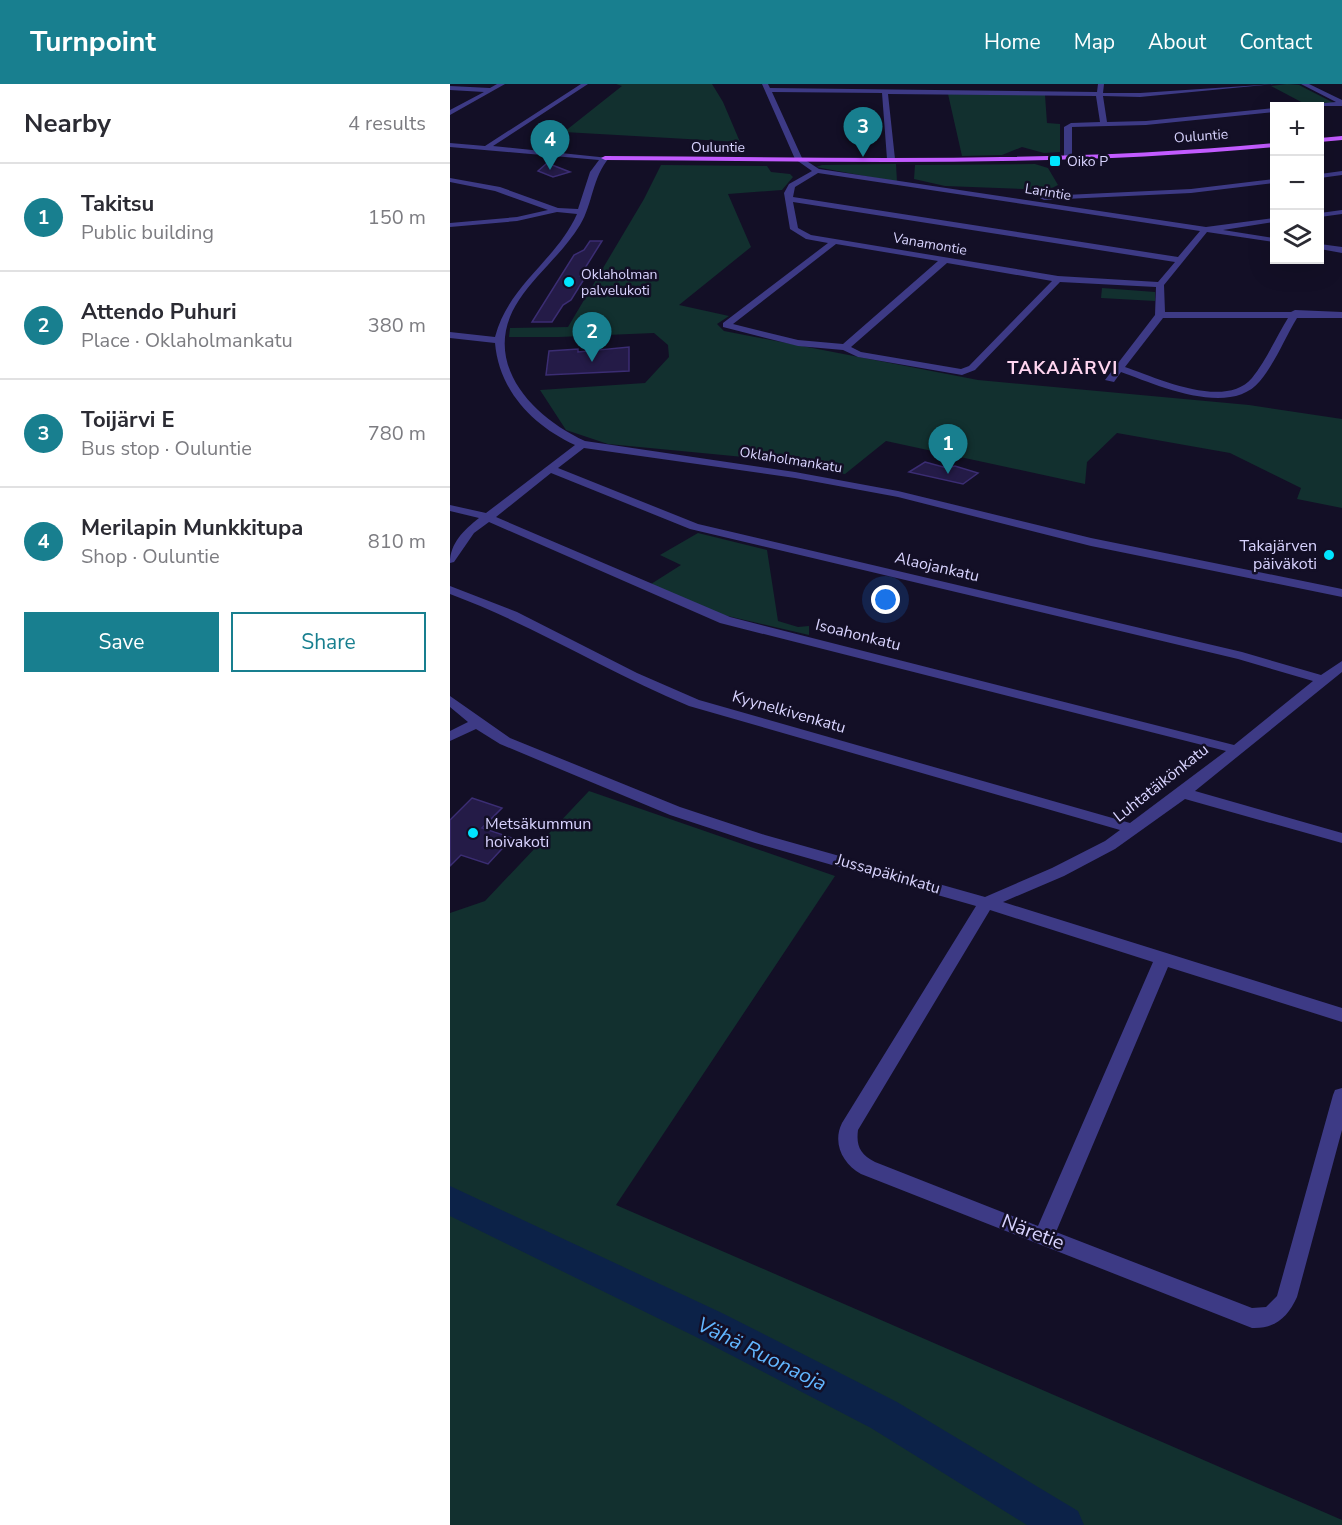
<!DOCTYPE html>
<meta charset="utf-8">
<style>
body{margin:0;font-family:"Nunito Sans",sans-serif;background:#f2f2f3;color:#2b2b33}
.controls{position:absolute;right:18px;top:18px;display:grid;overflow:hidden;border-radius:0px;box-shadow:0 6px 24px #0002}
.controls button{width:54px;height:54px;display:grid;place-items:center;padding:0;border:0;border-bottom:2px solid #e1e1e2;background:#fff;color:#2b2b33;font:30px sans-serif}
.you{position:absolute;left:436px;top:516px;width:21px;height:21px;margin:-15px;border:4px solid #fff;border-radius:50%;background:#1a73e8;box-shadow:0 0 0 9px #1a73e833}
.badge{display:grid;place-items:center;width:39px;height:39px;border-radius:50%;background:#187f8f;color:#fff;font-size:20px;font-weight:700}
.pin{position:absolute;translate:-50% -50px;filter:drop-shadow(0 2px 3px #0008)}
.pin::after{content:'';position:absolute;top:32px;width:21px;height:18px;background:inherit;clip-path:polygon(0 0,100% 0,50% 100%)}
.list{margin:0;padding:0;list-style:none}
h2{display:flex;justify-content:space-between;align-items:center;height:78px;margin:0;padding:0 24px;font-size:26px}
h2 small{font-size:20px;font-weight:400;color:#7c7c81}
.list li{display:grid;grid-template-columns:39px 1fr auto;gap:18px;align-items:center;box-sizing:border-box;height:108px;padding:0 24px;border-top:2px solid #e1e1e2}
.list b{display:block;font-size:22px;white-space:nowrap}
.list p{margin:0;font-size:20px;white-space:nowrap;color:#7c7c81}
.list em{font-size:20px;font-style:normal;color:#7c7c81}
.actions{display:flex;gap:12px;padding:18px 24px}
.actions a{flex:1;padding:14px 0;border:2px solid #187f8f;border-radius:0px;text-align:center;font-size:21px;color:#187f8f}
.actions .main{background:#187f8f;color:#fff}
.icon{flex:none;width:33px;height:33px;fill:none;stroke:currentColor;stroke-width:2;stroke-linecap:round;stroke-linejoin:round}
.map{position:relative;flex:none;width:892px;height:1441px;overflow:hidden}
header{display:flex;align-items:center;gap:36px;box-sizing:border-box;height:84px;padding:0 30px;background:#187f8f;color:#fff}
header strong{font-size:28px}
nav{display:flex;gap:33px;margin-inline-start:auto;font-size:21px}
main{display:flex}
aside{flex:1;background:#fff}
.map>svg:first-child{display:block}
.green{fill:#12302f}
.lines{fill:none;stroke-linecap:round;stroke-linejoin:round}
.river{fill:#0c2248;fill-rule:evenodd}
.building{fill:#241b47;stroke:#3b2d73;stroke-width:1.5}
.minor{fill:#3d3a85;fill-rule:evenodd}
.major{fill:#c25bff;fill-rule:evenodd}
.poi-dot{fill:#00e5ff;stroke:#130f26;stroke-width:2}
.labels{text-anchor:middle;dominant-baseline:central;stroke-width:5;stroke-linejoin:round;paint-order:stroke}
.far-street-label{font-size:14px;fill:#d9d4ff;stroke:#130f26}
.far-poi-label{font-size:14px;fill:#d9d4ff;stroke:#130f26;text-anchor:start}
.poi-label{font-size:16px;fill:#d9d4ff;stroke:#130f26;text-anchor:end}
.street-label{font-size:16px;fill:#d9d4ff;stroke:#130f26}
.far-district-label{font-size:18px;font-weight:bold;letter-spacing:1.5px;fill:#ffd6f0;stroke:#130f26}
.near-street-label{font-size:20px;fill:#d9d4ff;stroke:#130f26}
.near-water-label{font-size:21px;font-style:italic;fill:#62b6ff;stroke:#130f26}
</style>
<header>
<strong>Turnpoint</strong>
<nav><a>Home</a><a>Map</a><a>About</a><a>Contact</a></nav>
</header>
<main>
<aside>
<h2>Nearby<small>4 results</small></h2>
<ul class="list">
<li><span class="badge">1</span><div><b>Takitsu</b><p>Public building</p></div><em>150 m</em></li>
<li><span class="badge">2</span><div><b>Attendo Puhuri</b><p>Place · Oklaholmankatu</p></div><em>380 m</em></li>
<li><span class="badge">3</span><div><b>Toijärvi E</b><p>Bus stop · Ouluntie</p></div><em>780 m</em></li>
<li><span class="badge">4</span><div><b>Merilapin Munkkitupa</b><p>Shop · Ouluntie</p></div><em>810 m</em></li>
</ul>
<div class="actions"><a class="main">Save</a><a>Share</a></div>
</aside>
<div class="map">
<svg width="892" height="1441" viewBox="0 0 892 1441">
<rect width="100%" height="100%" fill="#130f26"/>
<g class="green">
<path d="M 166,0 L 262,0 L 273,18 L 290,58 L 114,48 L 172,2 Z"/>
<path d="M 837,0 L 849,1 L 884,19 L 857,21 L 821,2 Z"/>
<path d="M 498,10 L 595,11 L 597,39 L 610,40 L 610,68 L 594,69 L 572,63 L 552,71 L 512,72 Z"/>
<path d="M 446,80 L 447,98 L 366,83 L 372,81 Z"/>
<path d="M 585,80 L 598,84 L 608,101 L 598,106 L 495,102 L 464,95 L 465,81 Z"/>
<path d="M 211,81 L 317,82 L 321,88 L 340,90 L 343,93 L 332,106 L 278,110 L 301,163 L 229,221 L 279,232 L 267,240 L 274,247 L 528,296 L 799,321 L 892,335 L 892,424 L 847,415 L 851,404 L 780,369 L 667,349 L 637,378 L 635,400 L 436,357 L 395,390 L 304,374 L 158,360 L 116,346 L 90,306 L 195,299 L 219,273 L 218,261 L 204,249 L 109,253 L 59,253 L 60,244 L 118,243 L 194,115 Z"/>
<path d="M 652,204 L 705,208 L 705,217 L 651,214 Z"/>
<path d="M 248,449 L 317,466 L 328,537 L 348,543 L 359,542 L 359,551 L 269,530 L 201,500 L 231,481 L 210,471 Z"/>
<path d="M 139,707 L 385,792 L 166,1121 L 892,1436 L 892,1441 L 0,1441 L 0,829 L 35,817 Z"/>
</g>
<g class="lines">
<path class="river" d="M 0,1102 L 272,1229 L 447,1318 L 628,1427 L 634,1441 L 577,1441 L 421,1344 L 246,1253 L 0,1132 Z"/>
</g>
<g class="building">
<path d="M 97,79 L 120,88 L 103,93 L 88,87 Z"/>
<path d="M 140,157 L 152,157 L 130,192 L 136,192 L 121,216 L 113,221 L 102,238 L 82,238 L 124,171 L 134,166 Z"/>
<path d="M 179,263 L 179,287 L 96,291 L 99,267 L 128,265 L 128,268 Z"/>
<path d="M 475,378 L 497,384 L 505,382 L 528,389 L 513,400 L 459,388 Z"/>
<path d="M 22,714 L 52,724 L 32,744 L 62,754 L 38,780 L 11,771 L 0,782 L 0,736 Z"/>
</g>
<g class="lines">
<g class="minor">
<path d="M 47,0 L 55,0 L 0,31 L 0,26 L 34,8 L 0,6 L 0,2 L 40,4 Z"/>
<path d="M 131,0 L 138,0 L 43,62 L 159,74 C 142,94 143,119 130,141 C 113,169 87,189 69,216 C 29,276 80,332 135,357 L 345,388 L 448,407 L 641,454 L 892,505 L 892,513 L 641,462 L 448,413 L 345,394 L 134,364 L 108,384 L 248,440 L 792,568 L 871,591 L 892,577 L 892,588 L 745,707 L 892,749 L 892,759 L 735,715 L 665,765 L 614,792 L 553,818 L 892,924 L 892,938 L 718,883 L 606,1148 L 802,1224 L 816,1223 L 827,1212 L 883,1011 L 885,1006 L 892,1004 L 892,1046 L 847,1213 C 838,1233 825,1245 802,1244 L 411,1090 C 393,1080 382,1059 392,1039 L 526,822 L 305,759 L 220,731 L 50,660 L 26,645 L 0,657 L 0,647 L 18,638 L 0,623 L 0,612 L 60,654 L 230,723 L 315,751 L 535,813 L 602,784 L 655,757 L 670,746 L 239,622 C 158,588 83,541 0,510 L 0,502 L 67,528 L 187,589 L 249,616 L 680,739 L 776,667 L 270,539 L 39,438 L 24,449 L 4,478 L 0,479 C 0,459 14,446 29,434 L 0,427 L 0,421 L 36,429 L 125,361 C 82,341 49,306 45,259 L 0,254 L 0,248 L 45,253 C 59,200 106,177 127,130 L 107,128 L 67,137 L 0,143 L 0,139 L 67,133 L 98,126 L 45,107 L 0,98 L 0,94 L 50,103 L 108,124 L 128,125 L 140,88 L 149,76 L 0,63 L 0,59 L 35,62 ZM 101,389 L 240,445 L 788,575 L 863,597 L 784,661 L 280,533 L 46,433 ZM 540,826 L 703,878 L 588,1142 L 425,1078 C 410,1070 406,1062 408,1046 Z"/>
<path d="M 312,0 L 318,0 L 320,4 L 647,8 L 648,0 L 654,0 L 653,9 L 690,9 L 824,0 L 690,13 L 653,12 L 657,38 L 696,37 L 824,24 L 824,28 L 696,41 L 622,43 L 622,74 L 618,76 L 614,74 L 614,43 L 621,39 L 650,38 L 646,12 L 438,10 L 445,75 L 441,77 L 437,75 L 432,9 L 322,8 L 352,74 L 369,85 L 756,143 L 824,134 L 824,138 L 773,146 L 824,154 L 824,158 L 757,148 L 714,201 L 715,228 L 841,228 L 845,226 L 892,228 L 892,234 L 847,234 C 835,254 825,279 810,297 C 780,334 707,301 671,288 L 664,298 L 655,296 L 705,231 L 706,203 L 610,198 L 525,286 L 512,291 L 408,273 L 393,266 L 348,262 L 273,243 L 273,239 L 378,159 L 356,155 L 340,145 L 334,109 L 339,100 L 362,87 L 345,75 ZM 368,89 L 750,147 L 728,173 L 343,113 L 345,103 ZM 343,118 L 725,178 L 708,198 L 608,192 L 361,151 L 348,144 ZM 386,160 L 488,177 L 393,260 L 348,256 L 283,240 ZM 497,179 L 602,197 L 519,282 L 511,285 L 411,268 L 401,263 ZM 713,234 L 838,234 C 826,253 816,277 802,294 C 775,326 707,294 675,283 Z"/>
<path d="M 851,0 L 859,0 L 892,16 L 892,22 L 860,22 L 863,20 L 886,18 Z"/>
<path d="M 892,87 L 892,91 L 870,94 L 870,90 Z"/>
<path d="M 824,95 L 824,99 L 741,109 L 594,116 L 590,114 L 594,112 L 741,105 Z"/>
<path d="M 892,126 L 892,130 L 870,133 L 870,129 Z"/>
<path d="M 870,160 L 892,163 L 892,169 L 870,165 Z"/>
</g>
<g class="major">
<path d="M 892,52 L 892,56 L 870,58 L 870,54 Z"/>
<path d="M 824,59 L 824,63 C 602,84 378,77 155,76 L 151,74 L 155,72 C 378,73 602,80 824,59 Z"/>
</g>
</g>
<g class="poi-dot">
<rect x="599" y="71" width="12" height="12" rx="3"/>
<circle cx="119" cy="198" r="6"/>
<circle cx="879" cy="471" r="6"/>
<circle cx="23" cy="749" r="6"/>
</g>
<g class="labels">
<g class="far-street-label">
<text transform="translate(751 52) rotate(-4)">Ouluntie</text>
<text x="268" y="63">Ouluntie</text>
<text transform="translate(598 108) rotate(9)">Larintie</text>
<text transform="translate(480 160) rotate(10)">Vanamontie</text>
<text transform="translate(341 376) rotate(9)">Oklaholmankatu</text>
</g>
<g class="far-poi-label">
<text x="617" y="77">Oiko P</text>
<text x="131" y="190">Oklaholman<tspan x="131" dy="16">palvelukoti</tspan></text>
</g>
<g class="poi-label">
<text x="867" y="462">Takajärven<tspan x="867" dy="18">päiväkoti</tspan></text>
<text x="35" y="740" text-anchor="start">Metsäkummun<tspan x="35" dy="18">hoivakoti</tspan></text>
</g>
<g class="street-label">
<text transform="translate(487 483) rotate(13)">Alaojankatu</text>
<text transform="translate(408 551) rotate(14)">Isoahonkatu</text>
<text transform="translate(339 628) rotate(16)">Kyynelkivenkatu</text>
<text transform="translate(711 699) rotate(-38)">Luhtatäikönkatu</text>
<text transform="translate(438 790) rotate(16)">Jussapäkinkatu</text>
</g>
<g class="far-district-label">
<text x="613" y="284">TAKAJÄRVI</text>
</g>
<g class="near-street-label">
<text transform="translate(583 1148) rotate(21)">Näretie</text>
</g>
<g class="near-water-label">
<text transform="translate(312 1270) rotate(26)">Vähä Ruonaoja</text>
</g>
</g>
</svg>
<div class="controls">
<button>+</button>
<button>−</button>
<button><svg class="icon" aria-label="layers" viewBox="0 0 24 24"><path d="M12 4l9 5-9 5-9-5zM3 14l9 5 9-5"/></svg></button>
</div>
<div class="you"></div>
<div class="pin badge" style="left:498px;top:390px">1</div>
<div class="pin badge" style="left:142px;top:278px">2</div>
<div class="pin badge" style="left:413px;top:73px">3</div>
<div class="pin badge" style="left:100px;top:86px">4</div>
</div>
</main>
